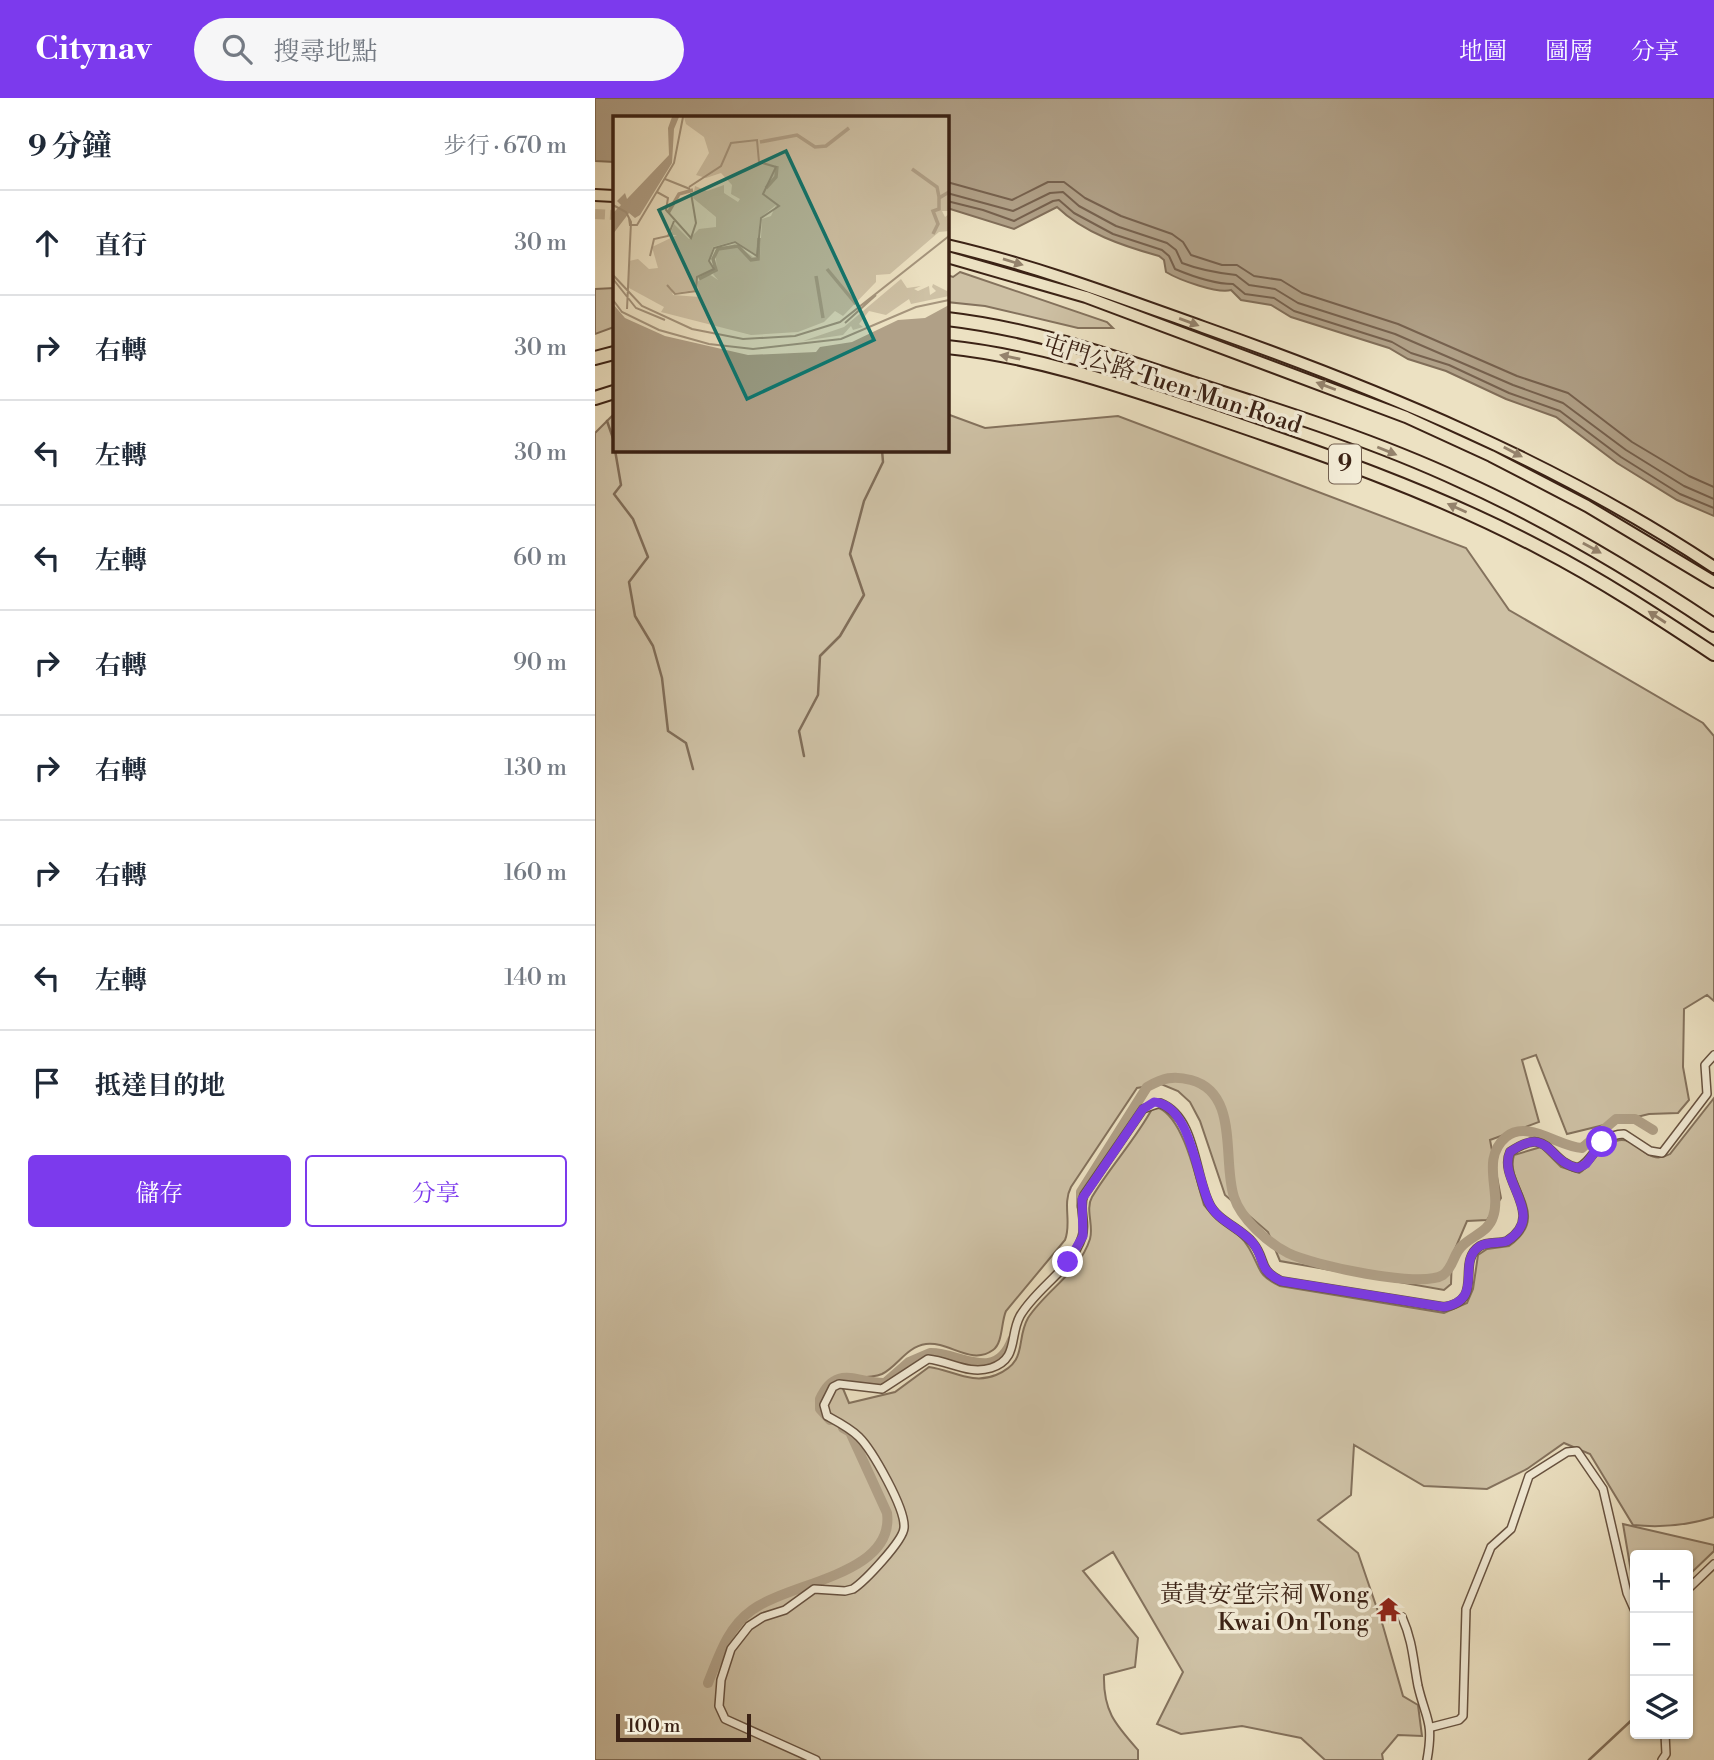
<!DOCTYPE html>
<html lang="zh-TW">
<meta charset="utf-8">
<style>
body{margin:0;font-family:"Libre Bodoni","Noto Serif TC",serif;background:#f6f6f7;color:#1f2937}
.controls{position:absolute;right:21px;bottom:21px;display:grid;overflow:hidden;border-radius:7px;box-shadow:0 2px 5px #0004}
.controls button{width:63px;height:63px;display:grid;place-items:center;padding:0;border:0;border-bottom:2px solid #e0e1e3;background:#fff;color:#1f2937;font:35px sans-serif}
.scale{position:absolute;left:21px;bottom:18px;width:135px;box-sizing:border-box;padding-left:7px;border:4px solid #3b2215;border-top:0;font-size:19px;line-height:24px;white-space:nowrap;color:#3b2215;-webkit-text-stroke:5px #f3ecd7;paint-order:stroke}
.stop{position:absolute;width:21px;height:21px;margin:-16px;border:5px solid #7c3aed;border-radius:50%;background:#fff}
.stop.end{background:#7c3aed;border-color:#fff;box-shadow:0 2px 7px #0008}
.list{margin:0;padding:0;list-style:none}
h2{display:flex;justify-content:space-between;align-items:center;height:91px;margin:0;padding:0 28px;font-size:30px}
h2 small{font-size:23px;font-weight:400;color:#747a83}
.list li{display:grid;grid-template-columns:46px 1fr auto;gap:21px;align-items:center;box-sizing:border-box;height:105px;padding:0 28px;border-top:2px solid #e0e1e3}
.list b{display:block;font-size:26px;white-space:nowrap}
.list em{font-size:23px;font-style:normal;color:#747a83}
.actions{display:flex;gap:14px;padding:21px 28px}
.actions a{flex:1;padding:16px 0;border:2px solid #7c3aed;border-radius:7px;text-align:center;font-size:24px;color:#7c3aed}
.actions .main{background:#7c3aed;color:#fff}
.icon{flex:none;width:38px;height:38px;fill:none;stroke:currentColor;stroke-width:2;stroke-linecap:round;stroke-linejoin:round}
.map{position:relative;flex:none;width:1119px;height:1662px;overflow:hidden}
header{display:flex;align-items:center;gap:42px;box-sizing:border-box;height:98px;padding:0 35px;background:#7c3aed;color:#fff}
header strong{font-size:33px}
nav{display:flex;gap:38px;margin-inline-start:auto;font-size:24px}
.search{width:490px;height:63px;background:#f6f6f7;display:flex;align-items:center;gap:18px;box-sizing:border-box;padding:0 24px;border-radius:38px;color:#747a83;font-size:26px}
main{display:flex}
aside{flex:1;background:#fff}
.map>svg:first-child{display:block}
.green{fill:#cec1a5;stroke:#84725d;stroke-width:2}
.water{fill:#b0a087;stroke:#816e59;stroke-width:2}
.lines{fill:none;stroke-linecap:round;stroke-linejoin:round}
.shore{stroke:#76614e;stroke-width:2}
.stream{stroke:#816e59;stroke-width:2.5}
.canal{stroke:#b0a087;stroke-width:10}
.primary-tunnel{stroke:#c9bb9f;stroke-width:10;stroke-dasharray:10 5;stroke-linecap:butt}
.street-casing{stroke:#675240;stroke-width:10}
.primary-casing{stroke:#3b2215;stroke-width:14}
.highway-casing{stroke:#3b2215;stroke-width:16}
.street{stroke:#f3ecd7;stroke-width:7}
.primary{stroke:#ece1c2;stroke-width:10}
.highway{stroke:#ece1c2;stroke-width:12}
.oneway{fill:#94826c}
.route{stroke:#7c3aed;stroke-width:9}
.labels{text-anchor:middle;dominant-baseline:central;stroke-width:7;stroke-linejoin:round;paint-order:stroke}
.shield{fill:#f3ecd7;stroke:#725f4f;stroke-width:2}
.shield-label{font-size:23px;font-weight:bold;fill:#3b2215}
.street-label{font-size:24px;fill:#3b2215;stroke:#f3ecd7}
.poi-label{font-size:24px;fill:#3b2215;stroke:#f3ecd7;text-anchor:end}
.inset-river{fill:none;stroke:#b0a087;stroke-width:3.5}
.inset-road{fill:none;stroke:#a5957d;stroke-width:2}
.view{fill:#0f766e;fill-opacity:0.15;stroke:#0f766e;stroke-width:3.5}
.inset-edge{fill:none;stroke:#3b2215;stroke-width:3.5}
</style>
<header>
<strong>Citynav</strong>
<div class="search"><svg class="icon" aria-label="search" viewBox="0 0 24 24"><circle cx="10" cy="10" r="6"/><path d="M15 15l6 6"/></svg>搜尋地點</div>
<nav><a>地圖</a><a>圖層</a><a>分享</a></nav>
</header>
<main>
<aside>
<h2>9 分鐘<small>步行 · 670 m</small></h2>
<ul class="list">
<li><svg class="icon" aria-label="ahead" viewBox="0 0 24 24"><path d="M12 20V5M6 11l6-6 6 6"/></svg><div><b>直行</b></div><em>30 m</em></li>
<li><svg class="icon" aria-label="right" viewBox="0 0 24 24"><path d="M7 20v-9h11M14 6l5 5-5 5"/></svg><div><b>右轉</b></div><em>30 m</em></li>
<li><svg class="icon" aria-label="left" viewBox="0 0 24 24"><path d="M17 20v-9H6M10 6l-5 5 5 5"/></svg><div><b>左轉</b></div><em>30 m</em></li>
<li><svg class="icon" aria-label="left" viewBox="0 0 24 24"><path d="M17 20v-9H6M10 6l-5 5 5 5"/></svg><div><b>左轉</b></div><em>60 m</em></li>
<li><svg class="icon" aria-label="right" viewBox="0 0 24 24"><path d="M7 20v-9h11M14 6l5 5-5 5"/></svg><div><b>右轉</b></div><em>90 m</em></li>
<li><svg class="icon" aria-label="right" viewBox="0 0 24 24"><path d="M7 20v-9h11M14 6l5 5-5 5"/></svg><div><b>右轉</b></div><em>130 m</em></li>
<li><svg class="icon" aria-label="right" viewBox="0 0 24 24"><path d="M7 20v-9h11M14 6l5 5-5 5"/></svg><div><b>右轉</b></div><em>160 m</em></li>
<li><svg class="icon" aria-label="left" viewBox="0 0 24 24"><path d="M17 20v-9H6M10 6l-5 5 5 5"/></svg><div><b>左轉</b></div><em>140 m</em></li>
<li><svg class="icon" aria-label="arrive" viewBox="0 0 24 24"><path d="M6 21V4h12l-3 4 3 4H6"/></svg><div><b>抵達目的地</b></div></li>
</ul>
<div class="actions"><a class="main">儲存</a><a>分享</a></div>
</aside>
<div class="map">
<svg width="1119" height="1662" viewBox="0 0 1119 1662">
<rect width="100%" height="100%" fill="#ece1c2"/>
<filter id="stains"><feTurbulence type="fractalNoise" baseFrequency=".00286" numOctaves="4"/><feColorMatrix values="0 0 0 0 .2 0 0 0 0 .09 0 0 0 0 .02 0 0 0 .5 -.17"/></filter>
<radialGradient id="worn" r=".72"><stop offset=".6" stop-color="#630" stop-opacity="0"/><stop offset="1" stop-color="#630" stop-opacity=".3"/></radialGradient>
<g class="green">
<path d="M 365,174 L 512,224 L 518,230 L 483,230 L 390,208 L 352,204 L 352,177 L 358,179 Z"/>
<path d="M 19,190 L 19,229 L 0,236 L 0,191 Z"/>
<path d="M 19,316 L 19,352 L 352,352 L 352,316 L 390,330 L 523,318 L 871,450 L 914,512 L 1108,625 L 1119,638 L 1119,903 L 1112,897 L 1089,911 L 1088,969 L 1094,1002 L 1083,1015 L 1054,1016 L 972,1036 L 941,957 L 927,962 L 944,1024 L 895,1042 L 906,1100 L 892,1122 L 872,1123 L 857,1158 L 856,1186 L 849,1192 L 685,1163 L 673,1134 L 630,1097 L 605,1023 L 595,1004 L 583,993 L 566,986 L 542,990 L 476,1089 C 467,1106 477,1125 470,1142 L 411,1213 C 406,1224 408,1245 398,1252 C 376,1268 354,1243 331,1246 C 311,1249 303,1268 287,1276 C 275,1281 257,1279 244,1281 L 254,1305 L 300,1294 L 334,1269 C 357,1272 377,1287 401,1277 C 434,1263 420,1243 433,1220 C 451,1192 484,1175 495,1141 C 499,1128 490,1111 497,1099 C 515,1069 540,1042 557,1011 L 564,1010 C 589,1021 601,1081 609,1107 C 621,1124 645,1133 654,1150 C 666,1170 661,1177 685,1188 L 849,1215 L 872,1205 L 878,1191 L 883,1157 L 892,1151 L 914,1148 C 959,1116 909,1089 919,1057 L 946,1049 L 966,1069 L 984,1075 C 999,1067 1004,1048 1021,1043 C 1043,1036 1050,1070 1075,1056 L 1119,1000 L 1119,1419 C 1091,1428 1067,1430 1038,1427 L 995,1356 L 969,1345 L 932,1371 L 892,1391 L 829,1388 L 759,1347 L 756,1397 L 723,1422 L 763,1455 L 788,1528 L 808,1598 L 823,1607 L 827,1638 L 803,1637 L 787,1656 L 788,1662 L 730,1662 L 706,1640 L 647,1628 L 586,1636 L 562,1626 L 588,1574 L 518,1454 L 488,1473 L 543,1540 L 540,1569 L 509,1577 C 508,1613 520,1626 543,1652 L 543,1662 L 0,1662 L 0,335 Z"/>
<path d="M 1028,1426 L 1119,1447 L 1119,1453 L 1093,1478 L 1093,1457 L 1040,1457 L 1040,1497 Z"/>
</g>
<path class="water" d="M 0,0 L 1119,0 L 1119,418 L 1082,402 L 1022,365 L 961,319 L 911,301 L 851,273 L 813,261 L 794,250 L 696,219 L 676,207 L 646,202 L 636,192 C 623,196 584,182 571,174 L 569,162 L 564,158 C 528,148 489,135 462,109 L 419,131 L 352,110 L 352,19 L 19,19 L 19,64 L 0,63 Z"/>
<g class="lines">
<g class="shore">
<path d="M 352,84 L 417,102 L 453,84 L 469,84 L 490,100 L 526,118 L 577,136 L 588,144 L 596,157 L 627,167 L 642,167 L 659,178 L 686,182 L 707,195 L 803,226 L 922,278 L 973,295 L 1037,344 L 1094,378 L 1119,389"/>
<path d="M 352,95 L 418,113 L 455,95 L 468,94 L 484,108 L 521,128 L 572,145 L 581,152 L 587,165 C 605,172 623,175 641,177 L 654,187 L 680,191 L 703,205 L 800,236 L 918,287 L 968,305 L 1031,352 L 1089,388 L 1119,401"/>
<path d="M 352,103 L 388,112 L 419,123 L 458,103 L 464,102 L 479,115 L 518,136 L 567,152 L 574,158 L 580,171 C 599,179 619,186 638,186 L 650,196 L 679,200 L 699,213 L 797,244 L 816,255 L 854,267 L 914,295 L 965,313 L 1026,359 L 1085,396 L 1119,410"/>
</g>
<g class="stream">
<path d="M 12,323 L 19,343"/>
<path d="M 20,352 L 26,387 L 19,396 L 38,421 L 53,459 L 34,484 L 40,518 L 58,548 L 67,580 L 73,633 L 91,645 L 98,671"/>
<path d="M 209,658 L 204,633 L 223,597 L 225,558 L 245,538 L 269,497 L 255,456 L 269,403 L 288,364 L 287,352"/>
<path d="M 994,1662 L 1040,1619"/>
</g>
<g class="canal">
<path d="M 486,1108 L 486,1094 L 552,989 C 568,980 578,977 596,982 C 645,995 627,1063 639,1099 C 646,1121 673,1145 693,1155 C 717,1167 826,1191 848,1177 C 859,1169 858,1155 868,1147 C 879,1137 894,1133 898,1119 C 907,1094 885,1061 911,1039 C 932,1021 964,1049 987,1050 L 1021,1021 L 1040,1021 L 1058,1032"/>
<path d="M 235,1322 L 225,1311 L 225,1301 C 241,1265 263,1286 290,1285 L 314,1264 L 335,1255 C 364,1254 400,1286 417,1242"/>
<path d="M 113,1585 C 124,1558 132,1530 157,1512 C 195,1484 300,1477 292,1415 L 255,1334 L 248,1330"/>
</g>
<path class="primary-tunnel" d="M 0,116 L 19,117"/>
<defs>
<g id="street">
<path d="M 1093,1491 L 1119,1466"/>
<path d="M 807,1519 C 818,1544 818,1562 823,1588 C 831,1622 839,1623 832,1662"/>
<path d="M 837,1629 L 864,1622 L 868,1618 L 871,1511 L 896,1449 L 916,1431 L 934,1378 L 972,1354 L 982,1353 L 1008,1391 L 1032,1495 L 1040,1513"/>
<path d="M 221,1662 L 130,1621 L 124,1608 L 126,1582 L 136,1551 L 154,1528 L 168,1519 L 190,1512 L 219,1491 L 250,1493 L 258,1491 C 270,1483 308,1443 309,1430 C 311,1411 277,1352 264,1339 C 255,1330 243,1324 232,1318 L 229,1307 L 238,1289 L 244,1286 L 287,1291 L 333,1261 C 355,1263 373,1277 396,1270 C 424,1261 414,1238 425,1218 C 442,1189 476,1172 487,1139 C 492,1125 483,1110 489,1097 L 548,1011 L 565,1005 C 601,1019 599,1074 614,1105 C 622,1123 646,1130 658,1145 C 672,1162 662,1171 686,1183 L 849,1209 C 891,1202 860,1164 885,1148 C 893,1143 903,1146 912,1143 C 953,1117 902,1082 915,1054 C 956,1026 952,1064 983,1070 C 1002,1061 1000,1037 1029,1036 L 1055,1053 L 1067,1055 L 1112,996 L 1110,967 L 1119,957"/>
<path d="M 1067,1662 L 1071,1656 L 1070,1636"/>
</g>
<g id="primary">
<path d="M 0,97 L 19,98"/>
<path d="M 352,147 C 439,167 524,199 608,229 C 786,292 961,364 1119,469"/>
<path d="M 352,159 L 491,199 L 811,319 L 896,358 L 992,408 L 1119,484"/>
</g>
<g id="highway">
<path d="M 352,221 C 438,231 516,258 597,285 C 688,314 780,343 866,383 C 955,423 1038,473 1119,527"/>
<path d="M 352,249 C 440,258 524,287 608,315 C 723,354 840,394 947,451 C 1007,482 1063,519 1119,556"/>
<path d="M 0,260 L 19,255"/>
<path d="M 0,300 L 19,294"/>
</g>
</defs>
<use href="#street" class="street-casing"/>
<use href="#primary" class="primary-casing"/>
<use href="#highway" class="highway-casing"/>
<use href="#street" class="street"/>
<use href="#primary" class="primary"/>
<use href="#highway" class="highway"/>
</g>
<defs><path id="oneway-solid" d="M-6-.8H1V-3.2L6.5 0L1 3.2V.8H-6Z" transform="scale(1.75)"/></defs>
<g class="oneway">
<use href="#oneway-solid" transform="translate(418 164) rotate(17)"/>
<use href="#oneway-solid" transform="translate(594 224) rotate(20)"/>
<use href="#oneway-solid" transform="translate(415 259) rotate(-168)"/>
<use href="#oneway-solid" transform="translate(731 288) rotate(-159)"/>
<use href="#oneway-solid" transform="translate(792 353) rotate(22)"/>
<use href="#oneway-solid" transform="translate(918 354) rotate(28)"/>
<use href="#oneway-solid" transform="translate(862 410) rotate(-156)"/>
<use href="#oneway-solid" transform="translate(997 450) rotate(29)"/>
<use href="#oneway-solid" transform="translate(1062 519) rotate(-147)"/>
</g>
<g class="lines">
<path class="route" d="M 473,1164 L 488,1138 L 487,1101 L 548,1011 L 559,1004 C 596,1007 601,1078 614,1105 C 622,1123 646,1130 658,1145 C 671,1162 662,1171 686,1183 L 849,1209 C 891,1201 860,1164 885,1148 C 893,1143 903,1146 912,1143 C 953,1117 902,1083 915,1054 C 955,1026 952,1064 983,1070 L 991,1066 L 1007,1044"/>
</g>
<defs>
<symbol id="temple-bare" viewBox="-9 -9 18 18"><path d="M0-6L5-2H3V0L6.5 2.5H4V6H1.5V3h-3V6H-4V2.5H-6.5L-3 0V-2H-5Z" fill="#8f2418" stroke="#f3ecd7" stroke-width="2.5" paint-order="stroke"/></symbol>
</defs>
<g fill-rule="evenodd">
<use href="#temple-bare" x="776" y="1494" width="35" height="35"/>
</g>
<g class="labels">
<rect class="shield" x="734" y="346.5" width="32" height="39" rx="5"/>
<g class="shield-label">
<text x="750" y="366">9</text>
</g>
<g class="street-label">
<text transform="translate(577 287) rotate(18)">屯門公路 Tuen Mun Road</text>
</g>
<g class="poi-label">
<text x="774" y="1497">黃貴安堂宗祠 Wong<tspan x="774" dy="28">Kwai On Tong</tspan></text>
</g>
</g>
<g transform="translate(18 18)">
<rect width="336" height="336" fill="#ece1c2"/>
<path d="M 71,1 L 336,1 L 336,95 L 329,95 L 332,101 L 336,98 L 336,115 L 326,116 L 277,158 L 263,159 L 263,166 L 230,200 L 222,195 L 211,206 L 185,216 L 138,219 L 48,196 L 51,191 L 16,172 L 16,145 L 25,143 L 36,153 L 45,152 L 39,131 L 64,119 L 57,119 L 61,108 L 76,123 L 86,113 L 103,111 L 103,101 L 80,82 L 82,70 L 94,75 L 111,69 L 111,77 L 125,86 L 127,83 L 118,78 L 119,69 L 108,57 L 93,62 L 83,59 L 96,37 L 91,21 L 73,8 ZM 163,89 L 158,100 L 149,103 L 147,140 L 140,141 L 122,128 L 102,134 L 104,153 L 100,158 L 105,164 L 96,158 L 84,166 L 87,181 L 60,179 L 57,170 L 61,177 L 82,174 L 84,160 L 101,153 L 96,145 L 100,131 L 122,125 L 144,139 L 147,102 ZM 288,163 L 294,172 L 308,170 L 301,173 L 305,175 L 316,170 L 317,179 L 323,175 L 319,171 L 320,168 L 334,175 L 336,167 L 336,180 L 298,188 L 296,183 L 273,199 L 256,195 L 246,208 L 250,211 L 240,214 L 238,210 L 230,219 L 190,225 L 231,211 Z" fill="#cec1a5" fill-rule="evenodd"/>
<path d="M 59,1 L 66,1 L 61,13 L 59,47 L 27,99 L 22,102 L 16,97 L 0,118 L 0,97 L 8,89 L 4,85 L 12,77 L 14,83 L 56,39 L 55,12 ZM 0,188 L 12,202 L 52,220 L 135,239 L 203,236 L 207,231 L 239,226 L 285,204 L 312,202 L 336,189 L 336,335 L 0,335 Z" fill="#b0a087"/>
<path class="inset-river" d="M 147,26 L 184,19 L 202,31 L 213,30 L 236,12M 299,53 L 324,71 L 326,81M 153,72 L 163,61 L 164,50M 55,97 L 66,78 L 80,74M 320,118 L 325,108 L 320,95 L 326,93 L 326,82 L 336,76M 214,153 L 243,188M 203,160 L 210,202M 86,163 L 103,154 L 100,143 L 105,133 L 125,130 L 138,144 L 145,143 L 146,122M 239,335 L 336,298M 252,335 L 336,303M 278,335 L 336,314M 292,335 L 336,319M 305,335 L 336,324"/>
<path class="inset-road" d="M 52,63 L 77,73M 44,76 L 55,82 L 53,94 L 78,122 L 83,107 L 78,77M 0,89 L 13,96 L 18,106 L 14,193M 16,102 L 17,109 L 24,109 L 61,47 L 70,1M 37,140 L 41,123 L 55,120 L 61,105M 0,159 L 29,190 L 79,213 L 130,223 L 182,220 L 227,206 L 336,120M 0,163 L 23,192 L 52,204M 54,169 L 62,178 L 83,175 L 84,161 L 101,153 L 96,145 L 101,132 L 122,126 L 144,140 L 148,102 L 166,90 L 150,78 L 163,51 L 146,46 L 144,24 L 118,27 L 108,50 L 76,71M 0,184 L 9,196 L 46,214 L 96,228 L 140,233 L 228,223 L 303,191 L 336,184M 232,207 L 263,179"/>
<path class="view" d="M 173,35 L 261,224 L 134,283 L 46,94 Z"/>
<rect width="336" height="336" class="inset-edge"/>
</g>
<rect width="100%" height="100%" filter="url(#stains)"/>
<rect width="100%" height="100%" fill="url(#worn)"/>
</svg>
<div class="controls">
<button>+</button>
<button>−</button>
<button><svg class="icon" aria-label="layers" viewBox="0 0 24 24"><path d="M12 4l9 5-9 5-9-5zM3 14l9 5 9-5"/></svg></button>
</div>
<div class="scale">100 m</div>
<div class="stop" style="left:1007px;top:1044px"></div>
<div class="stop end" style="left:473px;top:1164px"></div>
</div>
</main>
